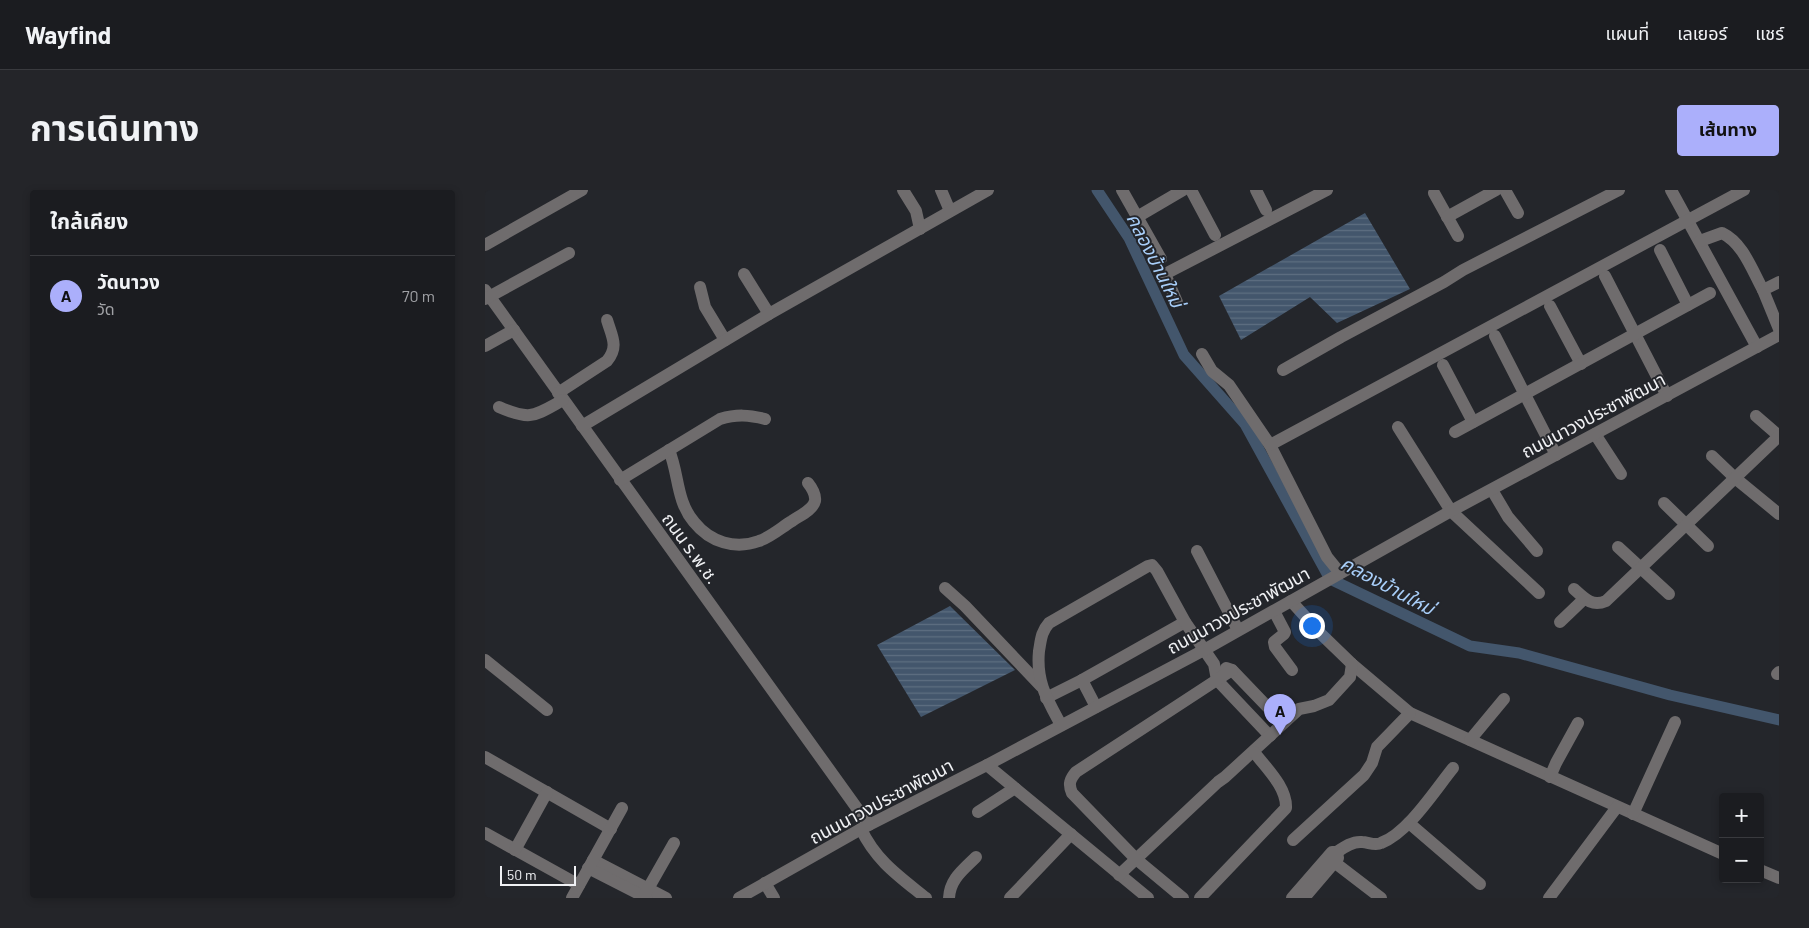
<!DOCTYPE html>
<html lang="th">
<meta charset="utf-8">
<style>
body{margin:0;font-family:Barlow,"Noto Sans Thai",sans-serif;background:#242529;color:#f1f3f6}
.controls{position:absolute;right:15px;bottom:15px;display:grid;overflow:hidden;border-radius:5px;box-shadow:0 2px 8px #0003}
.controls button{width:45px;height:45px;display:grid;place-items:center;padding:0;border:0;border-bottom:1px solid #393a3e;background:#1b1c20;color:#f1f3f6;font:25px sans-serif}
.scale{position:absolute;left:15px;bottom:12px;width:76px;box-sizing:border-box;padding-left:5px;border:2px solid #f0f1f4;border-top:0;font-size:14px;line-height:18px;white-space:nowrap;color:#f0f1f4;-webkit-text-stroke:4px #24262b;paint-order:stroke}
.you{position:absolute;left:826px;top:435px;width:18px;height:18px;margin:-12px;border:4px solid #fff;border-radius:50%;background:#1a73e8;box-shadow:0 0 0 8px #1a73e833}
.badge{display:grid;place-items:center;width:32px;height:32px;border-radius:50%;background:#abaffb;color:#111;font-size:16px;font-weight:700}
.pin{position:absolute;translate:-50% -41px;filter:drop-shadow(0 1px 2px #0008)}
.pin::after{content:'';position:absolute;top:26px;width:18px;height:15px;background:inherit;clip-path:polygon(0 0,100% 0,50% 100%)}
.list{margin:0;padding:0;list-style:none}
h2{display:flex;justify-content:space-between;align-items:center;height:65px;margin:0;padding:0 20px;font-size:21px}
h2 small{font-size:16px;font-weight:400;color:#a0a1a5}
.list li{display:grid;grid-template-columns:32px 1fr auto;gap:15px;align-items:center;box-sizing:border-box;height:80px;padding:0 20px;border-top:1px solid #393a3e}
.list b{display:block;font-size:19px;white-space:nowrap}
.list p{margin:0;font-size:16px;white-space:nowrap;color:#a0a1a5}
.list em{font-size:16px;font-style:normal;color:#a0a1a5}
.map{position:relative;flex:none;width:1294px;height:708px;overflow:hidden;border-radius:5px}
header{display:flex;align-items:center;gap:30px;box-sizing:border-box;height:70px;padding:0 25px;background:#1b1c20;border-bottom:1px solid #393a3e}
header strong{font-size:24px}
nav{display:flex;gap:28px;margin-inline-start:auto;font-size:18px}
.intro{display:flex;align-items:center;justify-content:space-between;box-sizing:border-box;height:120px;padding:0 30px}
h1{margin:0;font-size:35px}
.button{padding:12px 22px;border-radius:5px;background:#abaffb;color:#111;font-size:18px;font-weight:700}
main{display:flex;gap:30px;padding:0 30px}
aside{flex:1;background:#1b1c20;border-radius:5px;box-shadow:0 2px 8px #0003}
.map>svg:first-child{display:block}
.water{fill:url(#water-rules)}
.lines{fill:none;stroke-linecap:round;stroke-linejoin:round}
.canal{stroke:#43566c;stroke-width:11}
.minor{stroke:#6f6c6d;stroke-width:12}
.labels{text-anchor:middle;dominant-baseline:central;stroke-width:4;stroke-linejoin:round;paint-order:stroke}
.street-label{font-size:18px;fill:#f0f1f4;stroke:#24262b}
.water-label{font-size:19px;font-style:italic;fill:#a8cef9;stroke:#24262b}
</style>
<header>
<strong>Wayfind</strong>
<nav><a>แผนที่</a><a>เลเยอร์</a><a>แชร์</a></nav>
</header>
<div class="intro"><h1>การเดินทาง</h1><a class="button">เส้นทาง</a></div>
<main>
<aside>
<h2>ใกล้เคียง<small></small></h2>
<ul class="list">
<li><span class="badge">A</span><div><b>วัดนาวง</b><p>วัด</p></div><em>70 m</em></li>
</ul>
</aside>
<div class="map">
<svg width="1294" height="708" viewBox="0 0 1294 708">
<defs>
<pattern id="water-rules" width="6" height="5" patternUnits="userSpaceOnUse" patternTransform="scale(1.25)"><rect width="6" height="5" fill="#43566c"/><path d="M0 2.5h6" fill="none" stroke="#5e6f82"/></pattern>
</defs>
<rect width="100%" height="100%" fill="#24262b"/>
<g class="water">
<path d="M 880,23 L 925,99 L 852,133 L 825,107 L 756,150 L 734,106 Z"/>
<path d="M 465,416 L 530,480 L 436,527 L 392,455 Z"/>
</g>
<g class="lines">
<path class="canal" d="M 612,0 L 644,48 L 699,165 L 760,234 L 845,389 L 985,456 L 1034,463 L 1185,505 L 1294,530"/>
<g class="minor">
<path d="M 418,0 L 431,21 L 435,39"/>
<path d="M 456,0 L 465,21"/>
<path d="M 637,0 L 676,69"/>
<path d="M 706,0 L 730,45"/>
<path d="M 771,0 L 781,20"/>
<path d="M 1020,0 L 1033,23"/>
<path d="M 1186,0 L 1272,157"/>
<path d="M 949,3 L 973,46"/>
<path d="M 652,27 L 698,0"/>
<path d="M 962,27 L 1011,0"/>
<path d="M 1215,51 L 1237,43 C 1258,53 1267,80 1278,100"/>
<path d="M 0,55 L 97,0"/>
<path d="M 1175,60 L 1203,115"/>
<path d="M 259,84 L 284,124"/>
<path d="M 1120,86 L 1182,206"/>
<path d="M 1294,92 L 1278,100 L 1294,139"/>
<path d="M 215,97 L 220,117 L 240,150"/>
<path d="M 0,100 L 384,635"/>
<path d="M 0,109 L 84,63"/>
<path d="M 692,112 L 680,84 L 842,0"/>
<path d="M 1065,116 L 1096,174"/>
<path d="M 1010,146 L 1071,265"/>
<path d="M 0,156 L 29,140"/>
<path d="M 717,164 L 727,181 L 744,195 L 785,255 L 842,367 L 855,383"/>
<path d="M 958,175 L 988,232"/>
<path d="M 798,180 L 856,147 L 959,92 L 978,80 L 1134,0"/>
<path d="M 73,203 L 122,171 C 134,156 127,147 122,130"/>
<path d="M 14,217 C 46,231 49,226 78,210"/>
<path d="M 1271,226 L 1294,246"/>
<path d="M 97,236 L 284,124 L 503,0"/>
<path d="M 913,237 L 966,321 L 1054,403"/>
<path d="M 970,242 L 1225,103"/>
<path d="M 1110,244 L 1136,284"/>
<path d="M 785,255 L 1259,0"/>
<path d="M 184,260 C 194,284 191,311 209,332 C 225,352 250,360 274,351 C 286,347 297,337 307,331 C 314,326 328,320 330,311 C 331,304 327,298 323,293"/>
<path d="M 1227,266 L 1250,288 L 1294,324"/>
<path d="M 135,290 L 235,229 C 252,224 264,225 280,229"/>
<path d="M 1007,300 L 1023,327 L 1052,361"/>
<path d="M 1179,313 L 1223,356"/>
<path d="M 1133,357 L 1184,404"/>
<path d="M 712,361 L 753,440"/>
<path d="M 460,398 L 480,416 L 556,496"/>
<path d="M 1089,399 C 1100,409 1107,417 1121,411 L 1294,246"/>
<path d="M 806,411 L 836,444 L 867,474 L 925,523 L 1238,664"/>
<path d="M 789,421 L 800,442 L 799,444 L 789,452 L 790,457 L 807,480"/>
<path d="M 1075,432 L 1099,409"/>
<path d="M 0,470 L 62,520"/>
<path d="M 741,478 L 747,480 L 798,533"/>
<path d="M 1292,484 L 1294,482"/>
<path d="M 561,508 L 597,490"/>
<path d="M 611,517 L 597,490 L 700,432"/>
<path d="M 576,535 C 562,509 551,492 554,461 C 556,450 556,442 564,433 L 663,376 L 667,375 L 672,381 L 700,432 L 729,474 L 732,490 L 785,546"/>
<path d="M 985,550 L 1019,509"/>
<path d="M 0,567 L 126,639"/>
<path d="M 502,575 L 663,708"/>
<path d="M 1065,587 L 1071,573 L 1093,533"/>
<path d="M 493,622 L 530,598"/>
<path d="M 1148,624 L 1190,532"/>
<path d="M 924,633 L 995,694"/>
<path d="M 376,639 C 391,671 415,687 441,708"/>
<path d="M 0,643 L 94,695"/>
<path d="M 808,650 L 879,585 L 887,573 L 892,557 L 925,523"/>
<path d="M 30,660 L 62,602"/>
<path d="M 852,662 C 859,657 868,651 877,652 C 883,652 890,656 896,653 C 923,643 950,600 968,578"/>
<path d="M 108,670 L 181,708"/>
<path d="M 849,672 L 896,708"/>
<path d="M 103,678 L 162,708"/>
<path d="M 1275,680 L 1294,688"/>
<path d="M 634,685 L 733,592 L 740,587 L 814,519 L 829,516 L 844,510 L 865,487 L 867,474"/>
<path d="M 280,693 L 289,708"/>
<path d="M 160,704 L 189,653"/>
<path d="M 87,708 L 137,618"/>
<path d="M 254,708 L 376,639 L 502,575 L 719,460 L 966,321 L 1294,145"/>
<path d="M 464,708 C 465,689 478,680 491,667"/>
<path d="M 525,708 L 586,644"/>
<path d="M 698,708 L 651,669 L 587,603 C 583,594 585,589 591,582 L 747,480"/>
<path d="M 715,708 L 801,618 C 802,597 781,578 769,562"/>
<path d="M 807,708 L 847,662 L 852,662 L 853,668 L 819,708"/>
<path d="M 1064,708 L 1132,617"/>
</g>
</g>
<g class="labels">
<g class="street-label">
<text transform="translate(1108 225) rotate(-28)">ถนนนาวงประชาพัฒนา</text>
<text transform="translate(206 358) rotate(54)">ถนน ร.พ.ช.</text>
<text transform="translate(753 420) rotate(-29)">ถนนนาวงประชาพัฒนา</text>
<text transform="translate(396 611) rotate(-28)">ถนนนาวงประชาพัฒนา</text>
</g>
<g class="water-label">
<text transform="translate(671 70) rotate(63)">คลองบ้านใหม่</text>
<text transform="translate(903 395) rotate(28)">คลองบ้านใหม่</text>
</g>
</g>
</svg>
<div class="controls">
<button>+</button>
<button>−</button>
</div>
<div class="scale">50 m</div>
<div class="you"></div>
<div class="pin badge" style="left:795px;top:545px">A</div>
</div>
</main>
